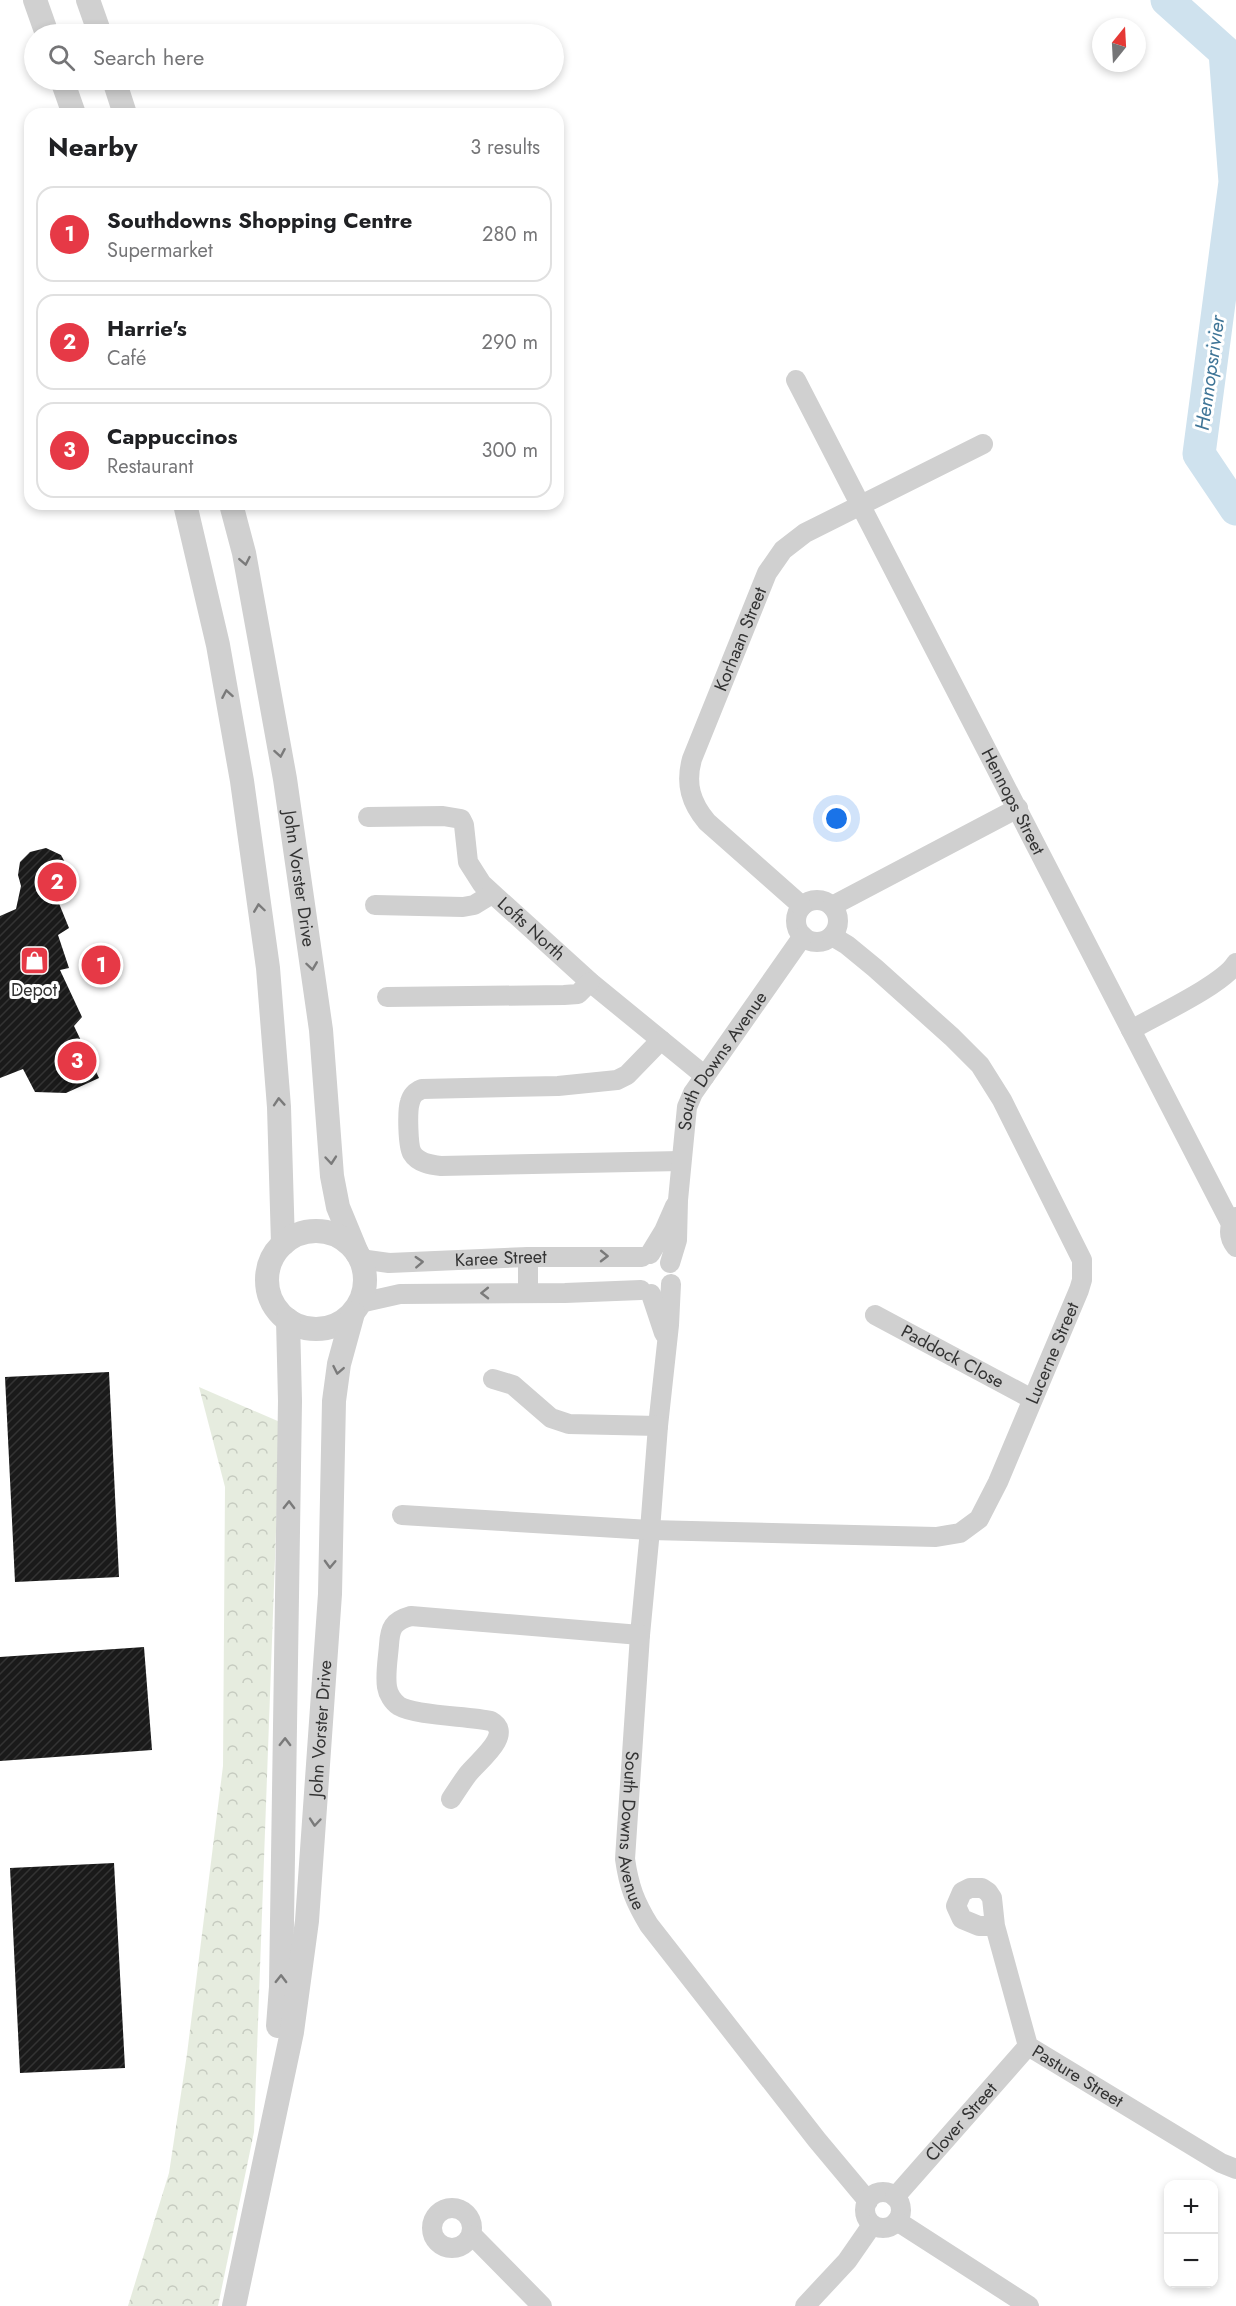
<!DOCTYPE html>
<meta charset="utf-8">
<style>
body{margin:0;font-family:Jost,sans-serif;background:#f2f2f2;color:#202124}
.controls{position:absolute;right:18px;bottom:18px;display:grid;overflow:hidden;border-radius:12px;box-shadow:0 3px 9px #0003}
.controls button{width:54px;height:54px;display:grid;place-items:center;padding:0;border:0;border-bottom:2px solid #e0e0e0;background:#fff;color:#202124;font:30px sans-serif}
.compass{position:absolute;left:1092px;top:18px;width:54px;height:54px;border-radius:50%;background:#fff;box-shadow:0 3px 9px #0003;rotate:18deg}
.you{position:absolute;left:837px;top:819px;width:21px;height:21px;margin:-15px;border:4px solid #fff;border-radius:50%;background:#1a73e8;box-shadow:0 0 0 9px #1a73e833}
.badge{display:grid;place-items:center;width:39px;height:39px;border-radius:50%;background:#e63946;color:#fff;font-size:20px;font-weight:700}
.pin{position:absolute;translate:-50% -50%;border:3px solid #fff;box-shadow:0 2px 6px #0006}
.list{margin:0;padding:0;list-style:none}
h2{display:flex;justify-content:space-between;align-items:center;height:78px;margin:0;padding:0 24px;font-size:26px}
h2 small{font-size:20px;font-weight:400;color:#757577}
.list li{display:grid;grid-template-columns:39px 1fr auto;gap:18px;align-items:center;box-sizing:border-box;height:96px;margin:0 12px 12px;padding:0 12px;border:2px solid #e0e0e0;border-radius:18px}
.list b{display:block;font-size:22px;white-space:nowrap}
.list p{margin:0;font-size:20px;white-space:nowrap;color:#757577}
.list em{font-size:20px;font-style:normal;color:#757577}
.icon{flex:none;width:33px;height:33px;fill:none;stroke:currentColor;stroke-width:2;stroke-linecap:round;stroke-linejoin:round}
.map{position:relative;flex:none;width:1236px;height:2306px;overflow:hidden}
.search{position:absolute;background:#fff;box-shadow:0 3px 9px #0003;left:24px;top:24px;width:540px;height:66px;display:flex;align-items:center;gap:15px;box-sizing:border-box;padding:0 21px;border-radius:33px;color:#757577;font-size:22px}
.panel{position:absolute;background:#fff;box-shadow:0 3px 9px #0003;left:24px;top:108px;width:540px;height:402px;border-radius:18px}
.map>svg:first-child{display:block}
.park{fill:url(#park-crowns)}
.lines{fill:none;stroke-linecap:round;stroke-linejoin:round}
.river{stroke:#cfe2ee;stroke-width:33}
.building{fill:url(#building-hatch)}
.minor{stroke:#d0d0d0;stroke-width:20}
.tertiary{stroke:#d0d0d0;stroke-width:24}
.oneway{stroke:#7a7a7a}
.labels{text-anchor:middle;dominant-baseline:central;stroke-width:6;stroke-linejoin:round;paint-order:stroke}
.street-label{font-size:18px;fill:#333;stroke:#fff}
.poi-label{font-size:18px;fill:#333;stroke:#fff}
.water-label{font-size:20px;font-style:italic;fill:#3f7597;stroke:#fff}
</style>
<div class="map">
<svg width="1236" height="2306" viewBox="0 0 1236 2306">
<defs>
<pattern id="park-crowns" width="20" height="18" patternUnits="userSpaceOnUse" patternTransform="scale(1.5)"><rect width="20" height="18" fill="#e6ecdf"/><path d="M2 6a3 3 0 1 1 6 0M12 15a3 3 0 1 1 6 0" fill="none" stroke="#c6cbc0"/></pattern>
<pattern id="building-hatch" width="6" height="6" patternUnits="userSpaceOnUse" patternTransform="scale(1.5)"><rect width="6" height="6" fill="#1a1a1a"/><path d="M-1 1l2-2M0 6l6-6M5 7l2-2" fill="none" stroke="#333"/></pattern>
</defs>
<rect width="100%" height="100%" fill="#fff"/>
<path class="park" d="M 199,1387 L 280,1422 L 254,2132 L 218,2306 L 128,2306 L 169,2173 L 187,2054 L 223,1766 L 225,1487 Z"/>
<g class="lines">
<path class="river" d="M 1167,0 L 1225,52 L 1235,182 L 1199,454 L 1236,509"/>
</g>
<g class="building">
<path d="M 46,848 L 61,855 L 68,868 L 67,885 L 58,901 L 69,928 L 58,935 L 69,968 L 60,970 L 82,1017 L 74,1026 L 99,1078 L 66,1093 L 35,1092 L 23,1069 L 0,1078 L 0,916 L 16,909 L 21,886 L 18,875 L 20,862 L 30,852 Z"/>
<path d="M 109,1372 L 119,1577 L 15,1582 L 5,1377 Z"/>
<path d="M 144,1647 L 152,1750 L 0,1761 L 0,1657 Z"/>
<path d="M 114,1863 L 125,2068 L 20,2073 L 10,1868 Z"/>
</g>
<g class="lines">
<g class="minor">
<path id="s1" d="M 796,380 L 1231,1224"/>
<path id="s2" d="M 368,817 L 443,816 L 461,819 L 464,825 L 468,862 L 482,884 L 590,982 L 705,1076"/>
<circle cx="817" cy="921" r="21"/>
<path d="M 375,905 L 463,907 L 474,905 L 492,894"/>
<path id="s3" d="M 802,906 L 707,822 C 691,803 685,784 692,759 L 767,573 L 783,550 L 805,533 L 983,444"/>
<path d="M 832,906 L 1018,808"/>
<path d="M 387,997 L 564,995 L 578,994 L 590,982"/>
<path d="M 1131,1030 C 1155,1016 1224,984 1236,963"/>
<path d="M 661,1040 L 627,1075 L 617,1080 L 558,1086 L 422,1089 C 415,1092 412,1095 410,1102 C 407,1111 408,1146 412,1153 C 418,1163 431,1165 441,1166 L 681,1161"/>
<path d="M 1236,1217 C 1228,1227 1228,1237 1236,1247"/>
<path d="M 650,1254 L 664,1231 L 675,1206"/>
<path d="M 528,1257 L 528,1293"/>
<path id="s4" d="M 360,1259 L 389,1263 L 528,1257 L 642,1257"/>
<path id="s5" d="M 670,1263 L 677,1240 L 678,1200 L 687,1107 L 693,1093 L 803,936"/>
<path id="s6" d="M 671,1284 L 669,1325 L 658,1426 L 650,1530 L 640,1635 L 625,1859 C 629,1887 635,1902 649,1925 L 817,2140 L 868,2201"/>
<path d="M 651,1294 L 664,1333"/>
<path d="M 360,1303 L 400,1294 L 565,1293 L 641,1290"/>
<path id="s7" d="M 875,1315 L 1032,1399"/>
<path d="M 493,1379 L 513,1385 L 551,1418 L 569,1424 L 658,1426"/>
<path id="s8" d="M 402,1515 L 650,1530 L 936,1537 L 960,1533 L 979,1519 L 998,1482 L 1079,1290 L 1082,1280 L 1082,1260 L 1002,1100 L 980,1065 L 952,1037 L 875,968 L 847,945 L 832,936"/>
<path d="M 451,1799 C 457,1790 462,1782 468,1774 C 477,1762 515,1734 491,1721 C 469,1716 416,1716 399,1706 C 393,1702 388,1694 387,1687 C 385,1674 388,1658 389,1645 C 390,1628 393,1621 411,1616 L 640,1635"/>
<path id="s9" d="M 995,1926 L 979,1926 L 962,1919 L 956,1906 L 962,1892 L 970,1888 L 982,1888 L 988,1892 L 992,1898 L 995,1926 L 1028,2046 L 1221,2163 L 1236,2169"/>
<circle cx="883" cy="2210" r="18"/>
<path id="s10" d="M 895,2197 L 1028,2046"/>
<circle cx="452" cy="2228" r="20"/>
<path d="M 897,2221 L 1029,2306"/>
<path d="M 472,2235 L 542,2306"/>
<path d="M 805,2306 L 847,2261 L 872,2225"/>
</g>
<g class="tertiary">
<path d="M 35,0 L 47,34"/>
<path d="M 88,0 L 100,34"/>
<path d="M 62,80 L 74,114"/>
<path d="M 114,80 L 125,114"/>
<path d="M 185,504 L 218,645 L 242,781 L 268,968 L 279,1107 L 283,1244"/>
<path id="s11" d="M 231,504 L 244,553 L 285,779 L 321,1030 L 332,1176 L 338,1207 L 357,1253"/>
<circle cx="316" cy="1280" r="49"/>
<path d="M 278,2026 L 281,1987 L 290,1401 L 288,1320"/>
<path id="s12" d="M 234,2306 L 292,2032 L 307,1921 L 330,1594 L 334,1401 L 339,1364 L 353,1313"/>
</g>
</g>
<defs><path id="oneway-chevron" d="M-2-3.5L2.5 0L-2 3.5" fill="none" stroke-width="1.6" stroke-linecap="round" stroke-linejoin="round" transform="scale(1.5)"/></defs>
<g class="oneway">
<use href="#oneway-chevron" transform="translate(245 561) rotate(79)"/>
<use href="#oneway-chevron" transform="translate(227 694) rotate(-100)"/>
<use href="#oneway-chevron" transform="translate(280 753) rotate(80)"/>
<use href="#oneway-chevron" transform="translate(259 908) rotate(-98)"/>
<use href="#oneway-chevron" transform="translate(312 966) rotate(82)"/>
<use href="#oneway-chevron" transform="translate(279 1102) rotate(-94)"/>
<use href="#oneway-chevron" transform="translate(331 1160) rotate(85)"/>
<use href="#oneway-chevron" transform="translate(604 1256) rotate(1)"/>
<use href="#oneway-chevron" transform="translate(419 1262) rotate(-3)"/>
<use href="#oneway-chevron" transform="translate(485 1293) rotate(179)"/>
<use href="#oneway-chevron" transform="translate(338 1370) rotate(101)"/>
<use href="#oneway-chevron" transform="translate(289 1505) rotate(-89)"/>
<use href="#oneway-chevron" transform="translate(330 1564) rotate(92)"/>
<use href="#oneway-chevron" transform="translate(285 1742) rotate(-89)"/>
<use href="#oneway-chevron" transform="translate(315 1822) rotate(95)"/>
<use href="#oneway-chevron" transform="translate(281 1979) rotate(-89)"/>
</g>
<defs>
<symbol id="shop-square" viewBox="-11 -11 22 22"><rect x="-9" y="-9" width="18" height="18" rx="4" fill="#e63946" stroke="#fff"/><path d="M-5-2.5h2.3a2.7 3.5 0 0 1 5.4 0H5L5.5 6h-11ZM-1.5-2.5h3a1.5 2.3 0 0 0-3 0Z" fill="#fff"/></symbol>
</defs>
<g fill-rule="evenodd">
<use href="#shop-square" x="18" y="944" width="33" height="33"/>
</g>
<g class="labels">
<g class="street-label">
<text stroke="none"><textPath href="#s3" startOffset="324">Korhaan Street</textPath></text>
<text stroke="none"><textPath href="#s1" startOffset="474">Hennops Street</textPath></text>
<text stroke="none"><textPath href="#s11" startOffset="381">John Vorster Drive</textPath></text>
<text stroke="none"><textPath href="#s2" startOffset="230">Lofts North</textPath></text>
<text stroke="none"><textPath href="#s5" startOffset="214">South Downs Avenue</textPath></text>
<text stroke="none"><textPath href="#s4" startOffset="141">Karee Street</textPath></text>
<text stroke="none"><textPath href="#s8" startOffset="764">Lucerne Street</textPath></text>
<text stroke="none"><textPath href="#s7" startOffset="88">Paddock Close</textPath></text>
<text stroke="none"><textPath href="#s12" startOffset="585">John Vorster Drive</textPath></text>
<text stroke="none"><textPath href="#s6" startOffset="549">South Downs Avenue</textPath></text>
<text stroke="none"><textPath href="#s9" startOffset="310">Pasture Street</textPath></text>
<text stroke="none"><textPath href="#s10" startOffset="100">Clover Street</textPath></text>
</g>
<g class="poi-label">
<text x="34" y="990">Depot</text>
</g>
<g class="water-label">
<text transform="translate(1210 373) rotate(-82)">Hennopsrivier</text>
</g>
</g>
</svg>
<div class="controls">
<button>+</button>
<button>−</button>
</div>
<svg class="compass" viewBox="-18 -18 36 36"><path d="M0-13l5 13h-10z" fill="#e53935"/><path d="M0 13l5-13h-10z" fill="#757577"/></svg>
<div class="you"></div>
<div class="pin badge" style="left:101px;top:965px">1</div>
<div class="pin badge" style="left:57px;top:882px">2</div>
<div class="pin badge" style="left:77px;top:1061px">3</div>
<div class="search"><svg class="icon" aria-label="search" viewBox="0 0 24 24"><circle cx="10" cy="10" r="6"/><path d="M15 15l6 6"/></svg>Search here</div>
<section class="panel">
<h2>Nearby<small>3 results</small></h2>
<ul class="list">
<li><span class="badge">1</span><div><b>Southdowns Shopping Centre</b><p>Supermarket</p></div><em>280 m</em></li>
<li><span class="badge">2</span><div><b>Harrie's</b><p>Café</p></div><em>290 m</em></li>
<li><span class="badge">3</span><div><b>Cappuccinos</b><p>Restaurant</p></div><em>300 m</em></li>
</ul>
</section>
</div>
